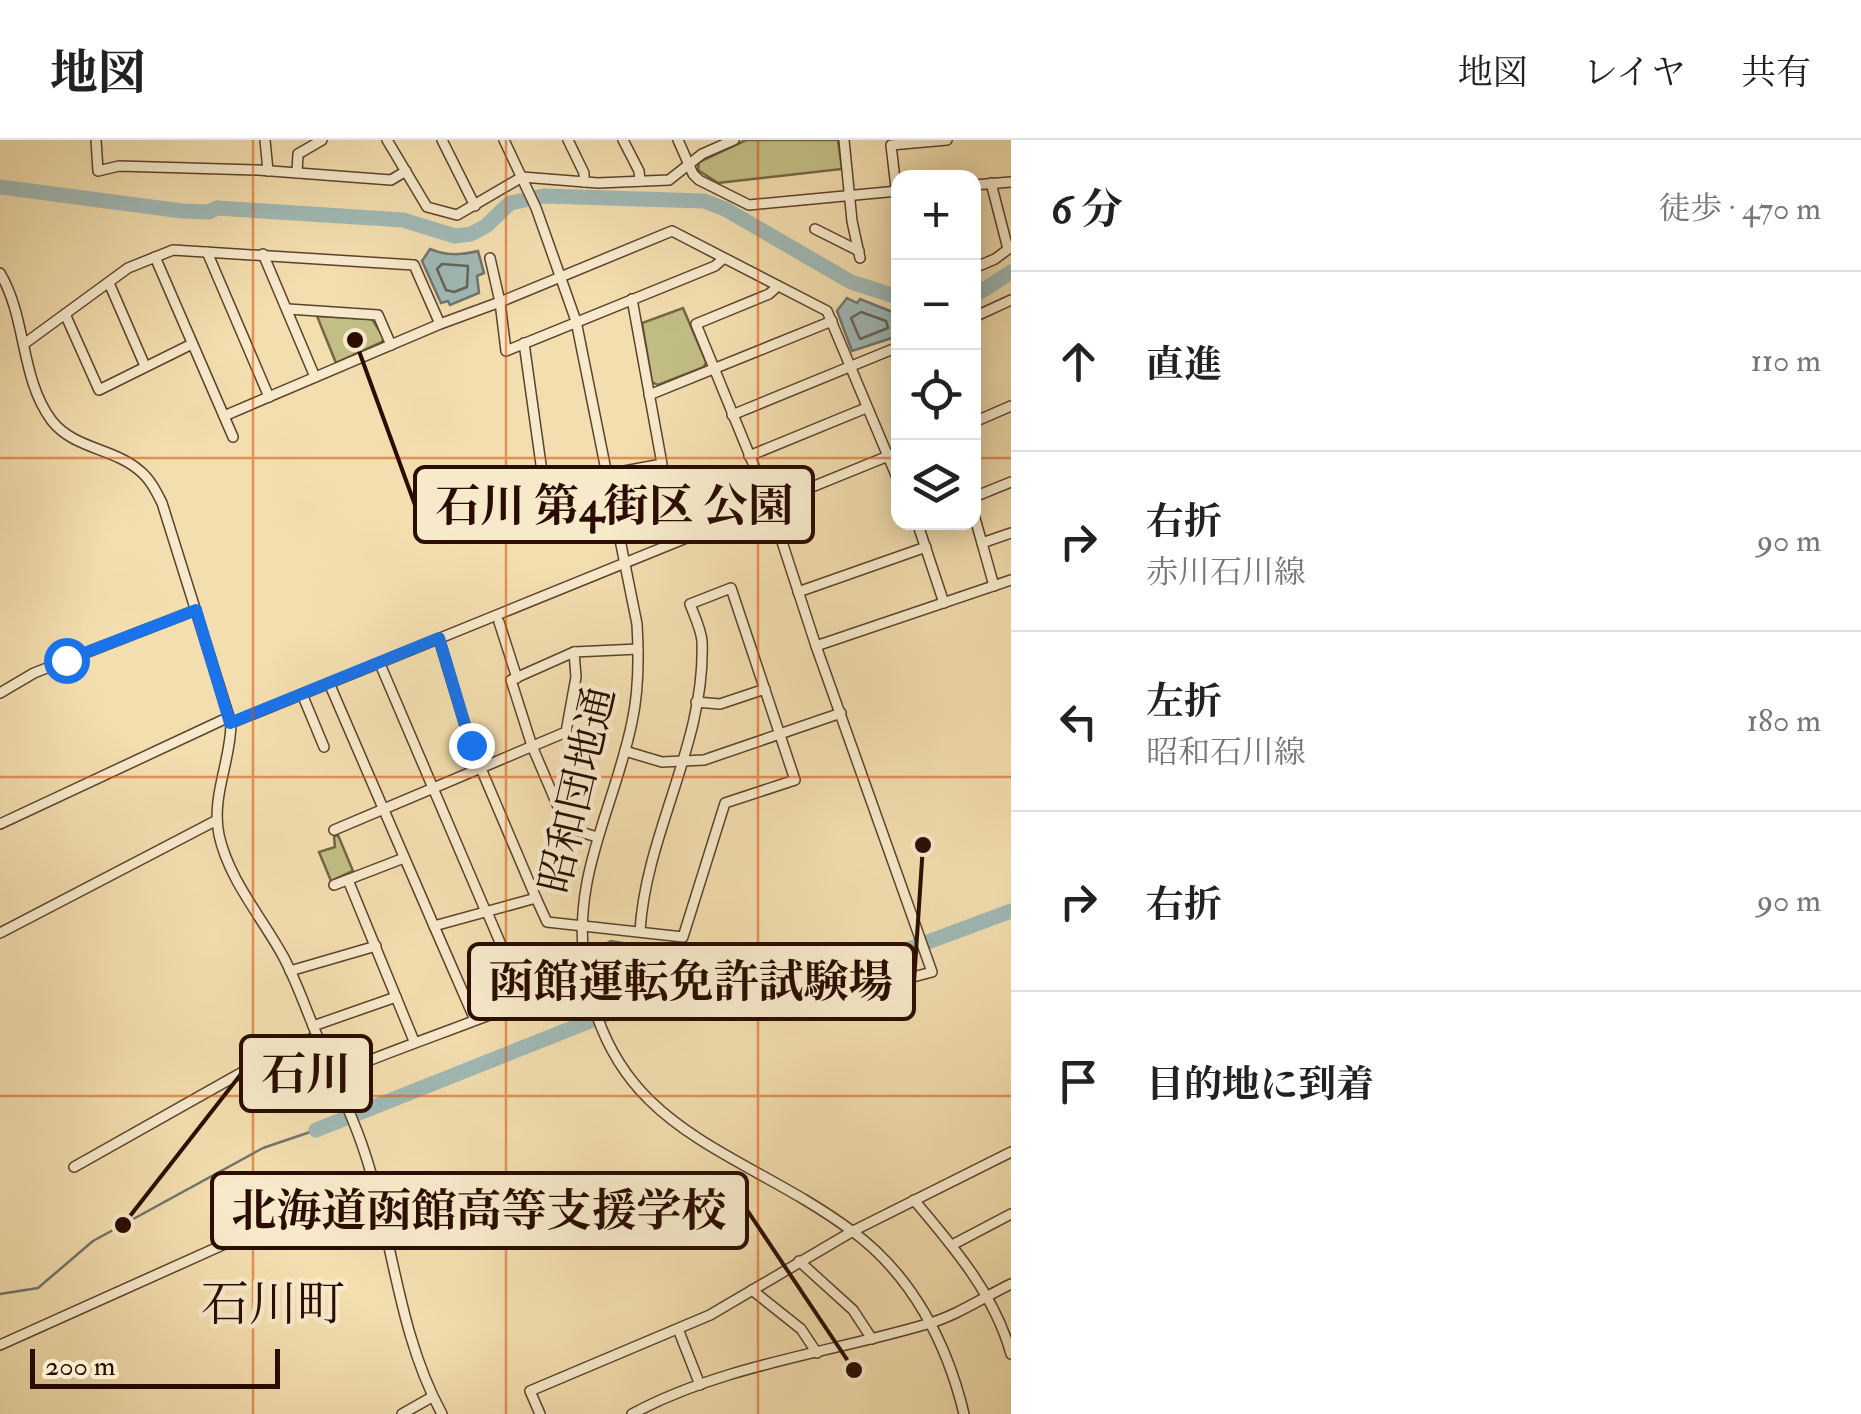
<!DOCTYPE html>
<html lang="ja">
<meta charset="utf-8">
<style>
body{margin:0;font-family:"IM FELL Double Pica","Noto Serif JP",serif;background:#f6f6f6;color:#222}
.controls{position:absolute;right:30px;top:30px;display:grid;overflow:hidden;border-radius:20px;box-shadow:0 5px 25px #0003}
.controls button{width:90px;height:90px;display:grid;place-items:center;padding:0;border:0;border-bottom:2px solid #e0e0e0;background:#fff;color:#222;font:50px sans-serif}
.scale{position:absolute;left:30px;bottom:25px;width:250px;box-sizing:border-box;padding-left:10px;border:5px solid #2a0d00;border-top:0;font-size:28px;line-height:35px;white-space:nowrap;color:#2a0d00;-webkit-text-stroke:8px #f7eacb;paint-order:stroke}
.stop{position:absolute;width:30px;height:30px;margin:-22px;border:8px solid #1a73e8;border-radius:50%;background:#fff}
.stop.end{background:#1a73e8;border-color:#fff;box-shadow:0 2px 10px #0008}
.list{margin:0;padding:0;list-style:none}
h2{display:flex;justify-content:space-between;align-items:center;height:130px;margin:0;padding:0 40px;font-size:42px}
h2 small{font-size:32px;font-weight:400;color:#767676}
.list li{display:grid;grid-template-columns:65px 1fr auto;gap:30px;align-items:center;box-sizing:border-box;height:180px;padding:0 40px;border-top:2px solid #e0e0e0}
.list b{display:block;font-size:38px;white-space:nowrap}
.list p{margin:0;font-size:32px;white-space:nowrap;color:#767676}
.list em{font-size:32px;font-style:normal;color:#767676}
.icon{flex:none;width:55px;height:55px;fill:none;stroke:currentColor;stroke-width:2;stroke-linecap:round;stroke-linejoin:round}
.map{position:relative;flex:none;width:1011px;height:1274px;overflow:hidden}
header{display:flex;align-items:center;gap:60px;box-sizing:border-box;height:140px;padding:0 50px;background:#fff;border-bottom:2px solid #e0e0e0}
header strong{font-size:48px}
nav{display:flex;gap:55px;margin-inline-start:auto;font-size:35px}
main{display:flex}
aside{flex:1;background:#fff}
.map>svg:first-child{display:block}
.green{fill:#c2bf86;stroke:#766643;stroke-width:2.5}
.water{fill:#a0b9b6;stroke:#71746d;stroke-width:2.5}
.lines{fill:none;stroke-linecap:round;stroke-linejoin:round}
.shore{stroke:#65635b;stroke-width:2.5}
.stream{stroke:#71746d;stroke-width:2.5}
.river{stroke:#a0b9b6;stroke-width:15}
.minor-casing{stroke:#5c412c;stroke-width:12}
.minor{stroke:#f7eacb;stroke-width:9}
.route{stroke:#1a73e8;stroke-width:12}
.grid{fill:none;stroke:#d5510b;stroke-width:2.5;stroke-opacity:0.55}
.labels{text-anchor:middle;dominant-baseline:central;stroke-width:9;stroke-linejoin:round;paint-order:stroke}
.street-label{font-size:42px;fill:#2a0d00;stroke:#f7eacb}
.quarter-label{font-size:48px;fill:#2a0d00;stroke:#f7eacb}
.leader{fill:none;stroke:#2a0d00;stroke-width:4}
.callout-dot{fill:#2a0d00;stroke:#f7eacb;stroke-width:4}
.callout{fill:#f7eacb;stroke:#2a0d00;stroke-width:4}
.callout-label{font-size:45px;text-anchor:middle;font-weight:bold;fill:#2a0d00}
</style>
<header>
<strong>地図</strong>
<nav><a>地図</a><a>レイヤ</a><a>共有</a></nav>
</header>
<main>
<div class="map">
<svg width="1011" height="1274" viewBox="0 0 1011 1274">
<rect width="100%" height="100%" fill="#f3deaf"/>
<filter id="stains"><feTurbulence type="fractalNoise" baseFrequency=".002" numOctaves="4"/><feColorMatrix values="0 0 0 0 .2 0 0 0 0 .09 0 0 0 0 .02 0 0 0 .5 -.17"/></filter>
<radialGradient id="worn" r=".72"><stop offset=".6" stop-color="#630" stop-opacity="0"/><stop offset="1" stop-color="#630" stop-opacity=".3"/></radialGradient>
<g class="green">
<path d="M 746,0 L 838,0 L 842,29 L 718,43 L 698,30 L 699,22 Z"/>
<path d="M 683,168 L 706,222 L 704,227 L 658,245 L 652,242 L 642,183 Z"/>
<path d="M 317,176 L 372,179 L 384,198 L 382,202 L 336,223 Z"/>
<path d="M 338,695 L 353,731 L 331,741 L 319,712 L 335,707 L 334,696 Z"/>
</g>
<g class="water">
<path d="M 430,109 C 446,116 461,115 478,111 L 484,133 L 477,136 L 479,153 L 450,165 L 448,161 L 441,163 L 422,121 Z"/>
<path d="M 847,158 L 857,163 L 860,159 L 898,174 L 898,196 L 852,211 L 837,171 Z"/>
<path d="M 611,801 L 658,809 L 659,813 L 615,833 L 609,831 L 607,811 L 603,811 L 601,806 Z"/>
</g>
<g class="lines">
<g class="shore">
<path d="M 442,124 L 468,126 L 467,147 L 454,152 L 446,150 L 437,129 Z"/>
<path d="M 861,172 L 886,181 L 888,188 L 860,199 L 851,178 Z"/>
</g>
<path class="stream" d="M 0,1154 L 38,1148 L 93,1101 L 263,1008 L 316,990"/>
<g class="river">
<path d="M 0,47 L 182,71 L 209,72 L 217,68 L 403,80 L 455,96 L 471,94 L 486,86 L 510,63 L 544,56 L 704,61 L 725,69 L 851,142 L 898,157"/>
<path d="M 974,156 L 1011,132"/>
<path d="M 316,990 L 673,848 L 695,841 L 739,838 L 783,830 L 858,828 L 1011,771"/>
</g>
<defs>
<g id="minor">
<path d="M 96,0 L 98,31 L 119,26 L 258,30 L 391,40 L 406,31"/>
<path d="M 265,0 L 268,31"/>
<path d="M 387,0 L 427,67 L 457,75 L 522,37 L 598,43 L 669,40 L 702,14 L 734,0"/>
<path d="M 442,0 L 475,66"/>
<path d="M 504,0 L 536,68 L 576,181 L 637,484 C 639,517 639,550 632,582 C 614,670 569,739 586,833 C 614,994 740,1008 852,1091 C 912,1135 947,1203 964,1274"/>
<path d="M 568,0 L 584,33 L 584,42"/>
<path d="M 623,0 L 639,31 L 640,41"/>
<path d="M 678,0 L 693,34 L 699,40 L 749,65 L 898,51"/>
<path d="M 844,0 L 852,81 L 860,118"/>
<path d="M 297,33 L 298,14 L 322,0"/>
<path d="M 991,43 L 1008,109"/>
<path d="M 974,45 L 1011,42"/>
<path d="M 898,65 L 891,5 L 947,0"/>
<path d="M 815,89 L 859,111"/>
<path d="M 207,112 L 269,257"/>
<path d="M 263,114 L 315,237"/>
<path d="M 155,117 L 233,297"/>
<path d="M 724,118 L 715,126 L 506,211 L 500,162 L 672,91 L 827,171 L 898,340"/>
<path d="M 974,128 L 995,119 L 1011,107"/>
<path d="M 0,133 C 27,178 20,239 52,281 C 74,309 114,308 140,331 C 150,339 156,351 162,363 L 231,583 C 231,621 211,656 219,695 C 229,740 261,776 283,816 C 296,840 305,867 316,893 C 329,925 344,958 357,991 C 393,1084 394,1186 442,1274"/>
<path d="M 109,143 L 145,226"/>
<path d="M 778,146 L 769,154 L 696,184 L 770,365 L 816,506 L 932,832 L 875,847 L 787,852"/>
<path d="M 288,169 L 378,175 L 391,205"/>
<path d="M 65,174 L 99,250 L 192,204"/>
<path d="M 974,177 L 1011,160"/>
<path d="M 524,203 L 544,346"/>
<path d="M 24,204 L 128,128 L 173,110 L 414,125 L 440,184"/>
<path d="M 649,255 L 832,181"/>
<path d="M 732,275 L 898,207"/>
<path d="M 224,276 L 440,184 L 500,162 L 490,118"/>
<path d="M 974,282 L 1011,266"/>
<path d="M 749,316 L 866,268"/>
<path d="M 556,344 L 565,388"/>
<path d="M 522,356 L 544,346 L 662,324 L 632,159"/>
<path d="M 974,357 L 1011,342"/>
<path d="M 974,375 L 982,403"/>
<path d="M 917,382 L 944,463"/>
<path d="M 994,446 L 982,403 L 1011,393"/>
<path d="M 798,452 L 926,407"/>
<path d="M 499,482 L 517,538"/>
<path d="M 816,506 L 1011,440"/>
<path d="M 574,512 L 511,540 L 532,606 L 567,688 L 597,697"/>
<path d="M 380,524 L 486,772"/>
<path d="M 329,543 L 434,786 L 536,758 L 471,605 L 439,499"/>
<path d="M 0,553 L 34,533 L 196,470"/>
<path d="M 302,554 L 324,607"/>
<path d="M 696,562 L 720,564 L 765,549"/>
<path d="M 231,583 L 898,312"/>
<path d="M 625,611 L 662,622 L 704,620 L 841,573"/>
<path d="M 0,684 L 229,577"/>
<path d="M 334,690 L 566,592 L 576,537 L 574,512 L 638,509"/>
<path d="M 348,740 L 414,901"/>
<path d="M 334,745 L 404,718"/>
<path d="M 536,758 L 547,782 L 683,797 L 725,663 L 795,640 L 731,448 L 690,464 C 694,475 701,489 702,501 C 706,603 646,692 640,791"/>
<path d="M 487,772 L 526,863"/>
<path d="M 434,786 L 475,880"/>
<path d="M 0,793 L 217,680"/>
<path d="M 290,831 L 376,806"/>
<path d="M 313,886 L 396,857"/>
<path d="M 333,935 C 417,900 504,873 586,835"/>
<path d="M 74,1027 L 264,920 L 317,896"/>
<path d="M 914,1060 C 953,1106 995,1155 1011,1214"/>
<path d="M 952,1105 L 1011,1074"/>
<path d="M 799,1121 L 853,1170 L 872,1199"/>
<path d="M 752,1150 L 801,1189 L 817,1213"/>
<path d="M 678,1189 L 700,1245"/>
<path d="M 0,1205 L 374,1037"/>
<path d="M 402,1274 L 432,1257"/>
<path d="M 540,1274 L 530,1251 L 710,1175 L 853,1091 L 1011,1012"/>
<path d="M 632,1274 C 723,1225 829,1213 927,1184 C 956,1176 984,1157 1011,1144"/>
</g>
</defs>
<use href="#minor" class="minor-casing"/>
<use href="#minor" class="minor"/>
</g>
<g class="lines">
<path class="route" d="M 66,520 L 196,470 L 230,583 L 439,498 L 471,605"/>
</g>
<path class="grid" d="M 253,0 L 253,1274M 506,0 L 506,1274M 758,0 L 758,1274M 0,318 L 898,318M 974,318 L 1011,318M 0,637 L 1011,637M 0,956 L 1011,956"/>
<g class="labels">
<g class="street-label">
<text transform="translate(578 650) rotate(-77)">昭和団地通</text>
</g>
<g class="quarter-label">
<text x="273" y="1165">石川町</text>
</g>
</g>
<path class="leader" d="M355 200L415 365M923 705L914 842M123 1085L241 934M854 1230L747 1070"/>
<g class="callout-dot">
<circle cx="355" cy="200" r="10"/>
<circle cx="923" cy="705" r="10"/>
<circle cx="123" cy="1085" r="10"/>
<circle cx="854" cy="1230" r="10"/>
</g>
<g class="callout">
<rect x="415" y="327" width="398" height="75" rx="10"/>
<rect x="469" y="804" width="445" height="75" rx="10"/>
<rect x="241" y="896" width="130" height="75" rx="10"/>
<rect x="212" y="1033" width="535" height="75" rx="10"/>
</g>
<g class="callout-label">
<text x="614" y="381">石川 第4街区 公園</text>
<text x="691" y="857">函館運転免許試験場</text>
<text x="306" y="949">石川</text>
<text x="479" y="1086">北海道函館高等支援学校</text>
</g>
<rect width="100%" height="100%" filter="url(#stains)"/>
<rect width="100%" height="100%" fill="url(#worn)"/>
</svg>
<div class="controls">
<button>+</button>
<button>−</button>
<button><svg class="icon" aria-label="locate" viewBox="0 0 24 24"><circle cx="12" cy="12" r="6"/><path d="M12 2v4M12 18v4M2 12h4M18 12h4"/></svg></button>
<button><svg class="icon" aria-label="layers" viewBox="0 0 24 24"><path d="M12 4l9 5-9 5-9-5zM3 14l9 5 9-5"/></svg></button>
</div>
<div class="scale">200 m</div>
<div class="stop" style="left:66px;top:520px"></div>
<div class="stop end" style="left:471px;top:605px"></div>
</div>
<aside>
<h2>6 分<small>徒歩 · 470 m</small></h2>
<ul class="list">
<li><svg class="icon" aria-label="ahead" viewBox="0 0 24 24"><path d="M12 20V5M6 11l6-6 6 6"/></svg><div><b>直進</b></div><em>110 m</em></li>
<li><svg class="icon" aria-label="right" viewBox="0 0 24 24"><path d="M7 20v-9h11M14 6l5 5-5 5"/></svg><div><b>右折</b><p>赤川石川線</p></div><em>90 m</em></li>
<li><svg class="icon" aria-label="left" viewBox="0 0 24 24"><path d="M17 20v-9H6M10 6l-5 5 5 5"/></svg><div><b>左折</b><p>昭和石川線</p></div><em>180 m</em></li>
<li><svg class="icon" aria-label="right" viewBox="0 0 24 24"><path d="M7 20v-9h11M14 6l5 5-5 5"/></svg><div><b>右折</b></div><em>90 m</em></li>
<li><svg class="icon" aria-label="arrive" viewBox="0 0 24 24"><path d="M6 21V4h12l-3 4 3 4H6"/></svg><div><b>目的地に到着</b></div></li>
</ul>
</aside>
</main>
